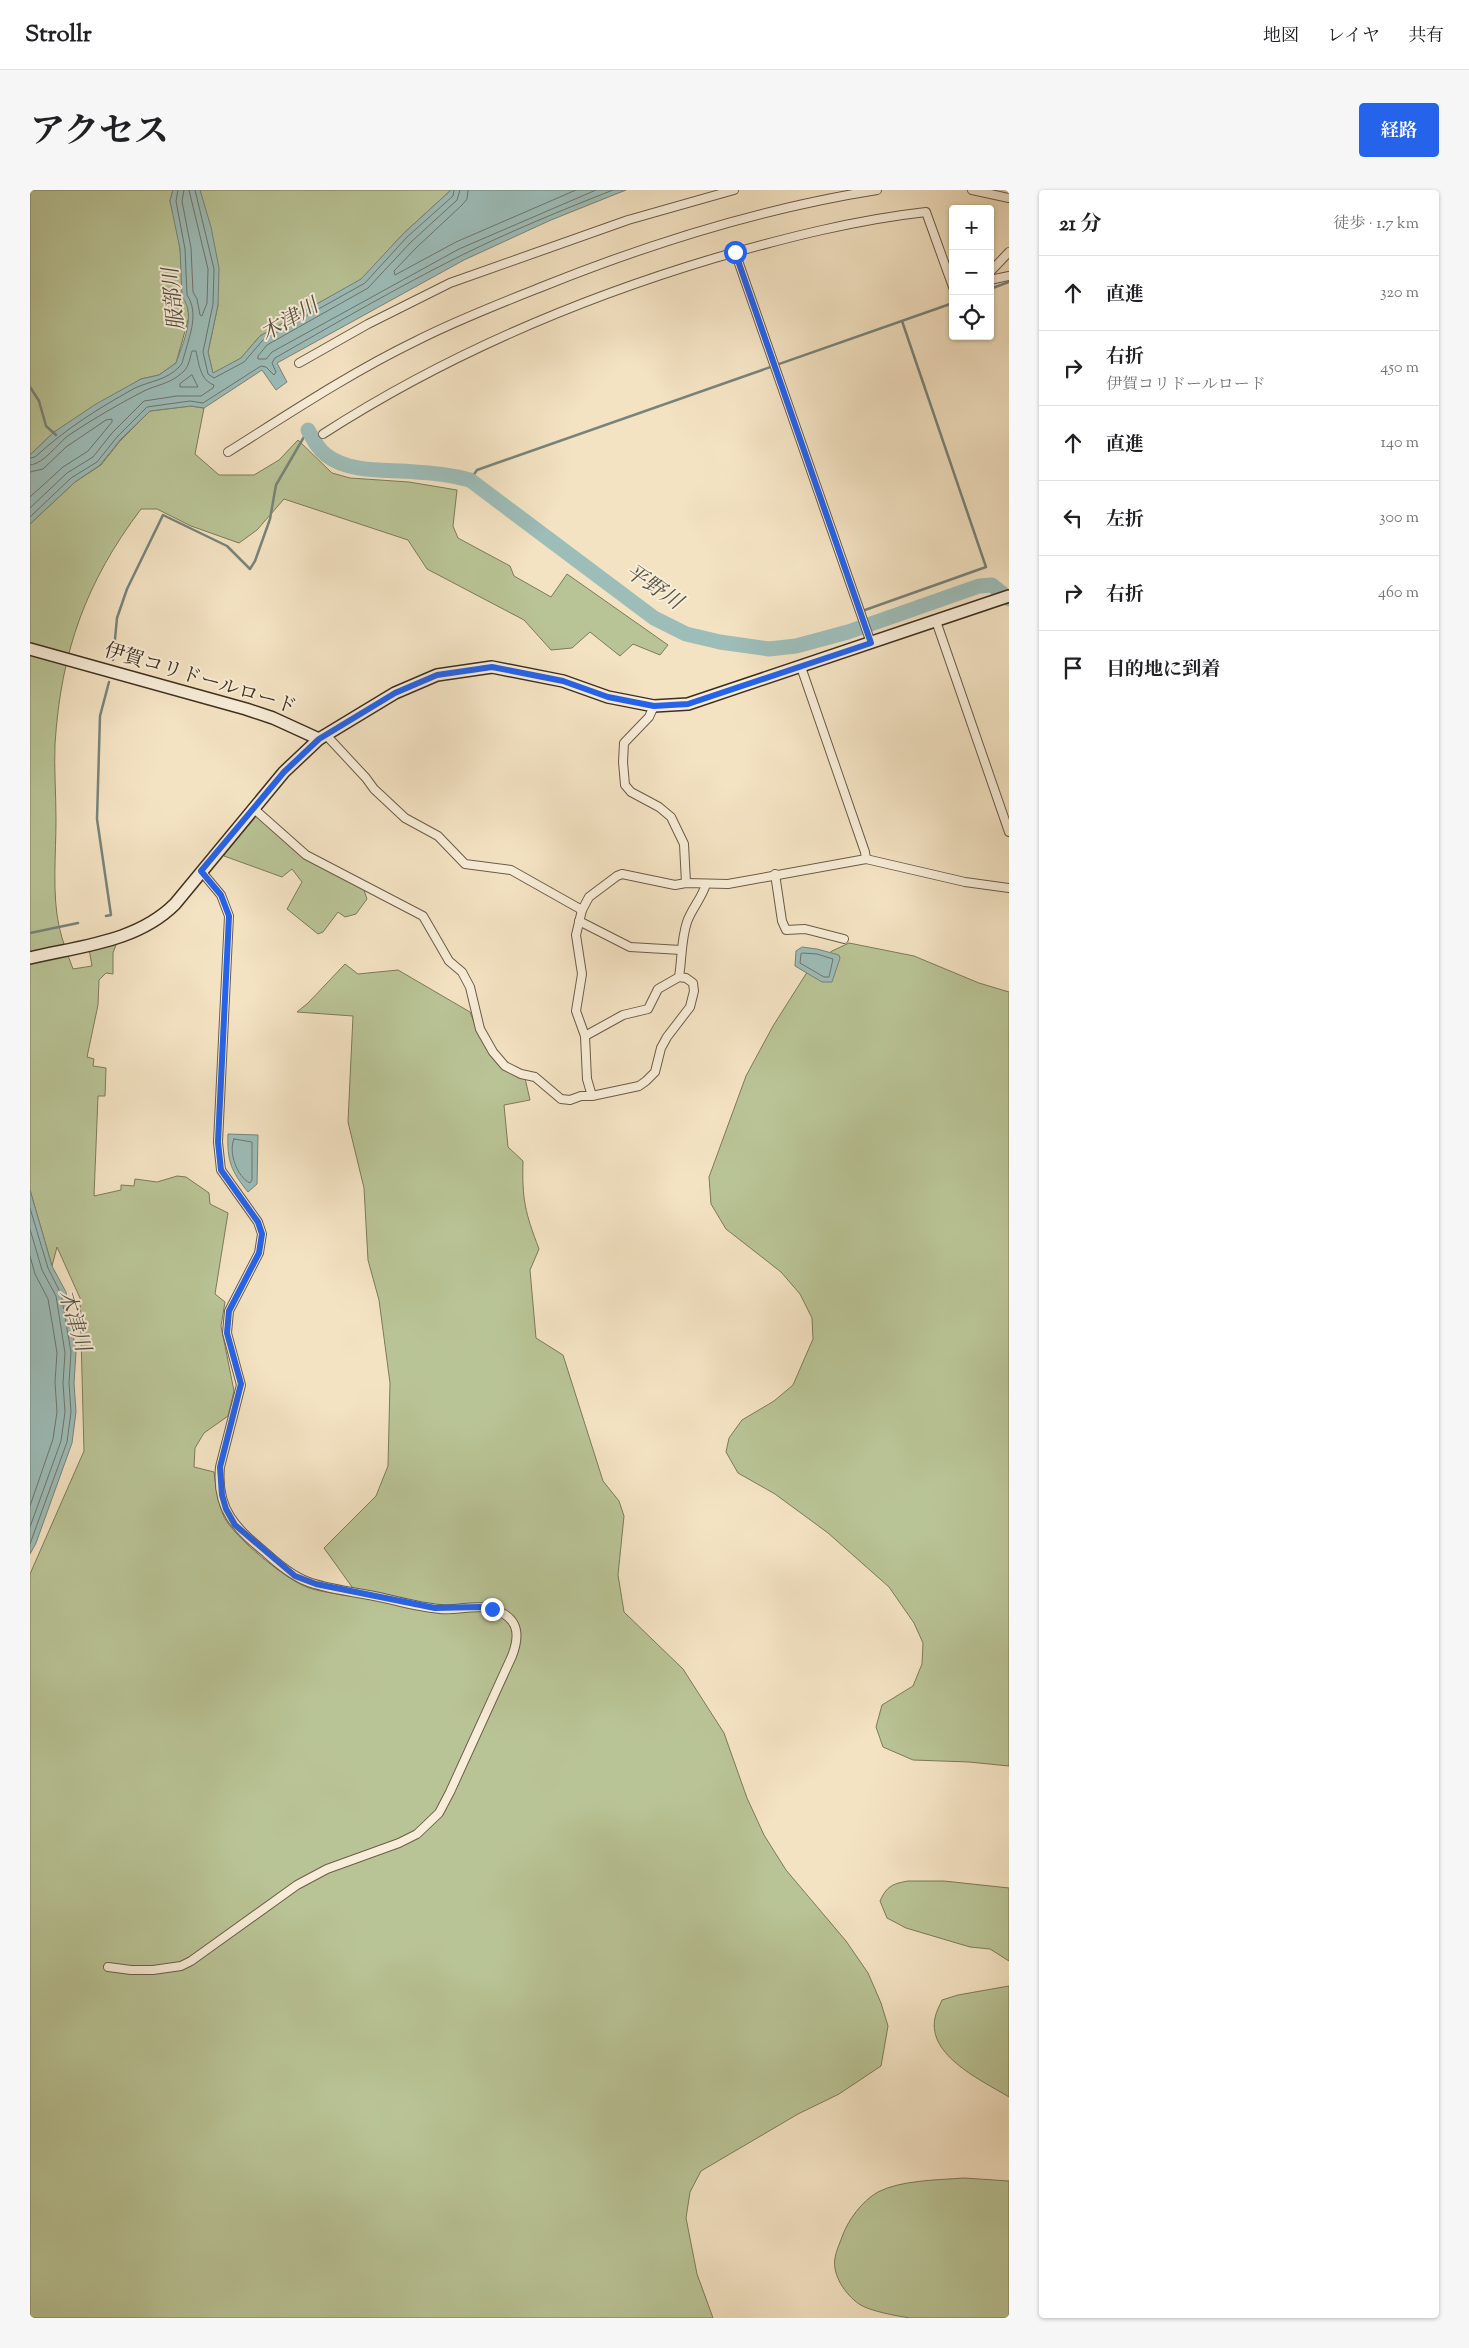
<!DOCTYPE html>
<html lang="ja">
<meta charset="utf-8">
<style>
body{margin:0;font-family:"Sorts Mill Goudy","Noto Serif JP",serif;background:#f6f6f6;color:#202124}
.controls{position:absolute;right:15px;top:15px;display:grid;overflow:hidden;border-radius:5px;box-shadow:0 1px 4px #0004}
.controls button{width:45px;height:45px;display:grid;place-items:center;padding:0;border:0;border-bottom:1px solid #e0e0e0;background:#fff;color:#202124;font:25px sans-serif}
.stop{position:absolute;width:15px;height:15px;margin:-11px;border:4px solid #2563eb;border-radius:50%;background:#fff}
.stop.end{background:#2563eb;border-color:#fff;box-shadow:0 1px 5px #0008}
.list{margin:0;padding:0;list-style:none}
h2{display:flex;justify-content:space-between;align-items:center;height:65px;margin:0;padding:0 20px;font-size:21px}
h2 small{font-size:16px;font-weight:400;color:#757577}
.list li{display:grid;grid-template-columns:32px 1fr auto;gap:15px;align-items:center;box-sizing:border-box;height:75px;padding:0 20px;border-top:1px solid #e0e0e0}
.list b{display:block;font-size:19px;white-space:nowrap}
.list p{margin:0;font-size:16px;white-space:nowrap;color:#757577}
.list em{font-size:16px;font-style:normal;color:#757577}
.icon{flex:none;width:28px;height:28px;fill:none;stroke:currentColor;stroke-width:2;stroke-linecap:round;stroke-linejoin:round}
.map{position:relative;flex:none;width:979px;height:2128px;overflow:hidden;border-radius:5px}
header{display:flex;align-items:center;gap:30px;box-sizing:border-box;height:70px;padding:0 25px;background:#fff;border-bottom:1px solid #e0e0e0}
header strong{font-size:24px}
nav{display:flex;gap:28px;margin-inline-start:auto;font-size:18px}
.intro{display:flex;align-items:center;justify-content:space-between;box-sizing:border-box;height:120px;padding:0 30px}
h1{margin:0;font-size:35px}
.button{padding:12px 22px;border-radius:5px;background:#2563eb;color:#fff;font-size:18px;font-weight:700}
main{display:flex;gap:30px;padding:0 30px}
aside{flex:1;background:#fff;border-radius:5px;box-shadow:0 1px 4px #0004}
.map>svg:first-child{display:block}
.green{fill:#b9c496;stroke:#7c7a5a}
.water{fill:#9dbdb9;stroke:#77847b}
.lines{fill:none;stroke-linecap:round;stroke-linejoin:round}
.shore{stroke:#6e766c;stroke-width:1}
.stream{stroke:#77847b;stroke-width:2.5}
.river{stroke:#9dbdb9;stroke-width:15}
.street-casing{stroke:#6c5c48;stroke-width:10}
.secondary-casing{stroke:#3f2f1f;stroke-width:14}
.street{stroke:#f8edd8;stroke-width:8}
.secondary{stroke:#f8edd8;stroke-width:11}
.route{stroke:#2563eb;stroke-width:6}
.labels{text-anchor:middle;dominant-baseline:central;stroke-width:4;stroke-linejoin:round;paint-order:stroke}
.street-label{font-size:20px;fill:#3f2f1f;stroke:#f8edd8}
.water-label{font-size:21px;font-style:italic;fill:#565246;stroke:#f8edd8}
</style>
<header>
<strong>Strollr</strong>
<nav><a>地図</a><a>レイヤ</a><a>共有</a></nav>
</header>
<div class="intro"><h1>アクセス</h1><a class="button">経路</a></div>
<main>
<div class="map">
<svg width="979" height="2128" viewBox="0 0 979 2128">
<rect width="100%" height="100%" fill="#f4e3c3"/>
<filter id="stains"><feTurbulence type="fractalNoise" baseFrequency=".004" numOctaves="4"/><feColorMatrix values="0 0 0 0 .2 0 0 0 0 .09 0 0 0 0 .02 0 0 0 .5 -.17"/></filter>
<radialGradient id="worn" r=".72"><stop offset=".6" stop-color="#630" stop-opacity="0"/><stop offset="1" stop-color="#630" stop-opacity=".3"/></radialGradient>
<g class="green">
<path d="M 0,0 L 143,0 L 140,11 L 147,37 L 159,127 L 146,173 L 129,185 L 111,189 L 24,242 L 0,265 Z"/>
<path d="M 170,0 L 421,0 L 373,44 L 332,89 L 230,146 L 211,168 L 183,184 L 178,162 L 188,115 Z"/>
<path d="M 161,216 L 174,218 L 165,264 L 189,285 L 224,285 L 249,270 L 268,250 L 302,283 L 320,288 L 379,292 L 427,300 L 423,336 L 428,348 L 480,376 L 484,386 L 521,407 L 537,384 L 638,455 L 630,465 L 603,454 L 590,466 L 560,442 L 542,458 L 521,460 L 494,430 L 397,379 L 378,350 L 254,309 L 227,340 L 209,353 L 161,336 L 127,319 L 111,319 C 56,392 31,461 25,554 C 24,579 26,604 26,630 C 26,662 22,705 29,736 C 32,751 38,765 43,779 L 62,776 L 59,759 L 87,752 L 83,763 L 83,784 L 76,783 L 69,790 L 68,815 L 57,867 L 64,869 L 63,876 L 76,878 L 75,906 L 68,906 L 64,1006 L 91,1000 L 91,995 L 104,996 L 105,989 L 127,992 L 147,986 L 156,987 L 179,1003 L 180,1014 L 198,1023 L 185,1104 L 195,1112 L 191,1136 L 204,1201 L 198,1226 L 174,1243 L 165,1258 L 164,1277 L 184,1282 C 186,1297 188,1313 194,1327 C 204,1347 257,1391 279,1398 C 292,1402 307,1404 320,1406 L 322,1397 L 294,1358 L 346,1306 L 358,1276 L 360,1193 L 349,1110 L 338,1070 L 334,998 L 318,932 L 323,826 L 267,822 L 278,813 L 315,774 L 328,784 L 368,780 L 440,822 L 447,840 L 462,864 L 495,888 L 500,910 L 474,915 L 478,957 L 493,971 C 492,1010 495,1022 509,1059 L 500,1080 L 506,1148 L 533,1165 L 573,1291 L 589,1311 L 594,1326 L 588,1385 L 594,1422 L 653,1479 L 694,1543 L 717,1608 L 734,1645 L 756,1680 L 816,1751 L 838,1783 L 851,1813 L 858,1836 L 851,1876 L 809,1904 L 768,1924 L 671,1981 L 660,2002 L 656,2028 L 667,2084 L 683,2128 L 0,2128 L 0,1384 L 54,1261 L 50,1108 L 27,1057 L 22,1076 L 0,1000 L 0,334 L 45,292 L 71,275 L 90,251 L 120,221 Z"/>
<path d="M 222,625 L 227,625 L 274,666 L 333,697 L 337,709 L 326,724 L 315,727 L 308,722 L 293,742 L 288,744 L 257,719 L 272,692 L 262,679 L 252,687 L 194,666 L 193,660 Z"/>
<path d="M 819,753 L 884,766 L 949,793 L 979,802 L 979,1576 L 939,1572 L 883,1570 L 853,1557 L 846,1537 L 852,1515 L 883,1496 L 892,1474 L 893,1453 L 884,1433 L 859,1397 L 798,1343 L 745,1304 L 708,1283 L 696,1262 L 699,1248 L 712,1230 L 744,1211 L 763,1195 L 783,1149 L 782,1128 L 770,1104 L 751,1082 L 696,1039 L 681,1014 L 679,987 L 716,886 L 743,836 L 781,776 L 802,761 Z"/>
<path d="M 878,1691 L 914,1691 L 979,1698 L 979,1771 L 960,1759 L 940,1757 L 876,1738 L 857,1728 L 850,1711 C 857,1696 862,1694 878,1691 Z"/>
<path d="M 979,1796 L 979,1907 C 953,1891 897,1866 905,1828 C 906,1822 910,1815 912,1810 L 928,1805 Z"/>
<path d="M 934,1988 L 979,1991 L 979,2128 L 880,2128 C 867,2126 839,2121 829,2114 C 815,2104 802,2085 805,2068 C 806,2061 810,2053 812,2047 C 818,2030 832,2011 848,2002 C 871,1990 908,1990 934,1988 Z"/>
</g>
<g class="water">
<path d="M 143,0 L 170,0 L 181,37 L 189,78 L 188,115 L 178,162 L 183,183 L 211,168 L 230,146 L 331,89 L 373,44 L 421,0 L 596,0 L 521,30 L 434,70 L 247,173 L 257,192 L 246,200 L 232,180 L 174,218 L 161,216 L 120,221 L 90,250 L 70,275 L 45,292 L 0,334 L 0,265 L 24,242 L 66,214 L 111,189 L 129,185 L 146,173 C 152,155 167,125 152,107 L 150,59 L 140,11 Z"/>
<path d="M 772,757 L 787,759 L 809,765 L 810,768 L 802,792 L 792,792 L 765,776 L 766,761 Z"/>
<path d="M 198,944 L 228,945 L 227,994 L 218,1002 C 201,981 197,971 198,944 Z"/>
<path d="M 0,1000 L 22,1076 L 36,1102 L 46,1162 L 44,1193 L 46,1222 L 42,1253 L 6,1353 L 0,1364 Z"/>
</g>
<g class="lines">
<g class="shore">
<path d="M 154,0 L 152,11 L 161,58 L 163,102 L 167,109 L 170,125 L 172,126 L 177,113 L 178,79 L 159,0"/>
<path d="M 165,0 L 184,79 L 183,114 L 173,162 L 178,184 L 184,188 L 214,172 L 233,150 L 335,93 L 377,47 L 423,6 L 424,0"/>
<path d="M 430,0 L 427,10 L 381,52 L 338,98 L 237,155 L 228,166 L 228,169 L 236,169 L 242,162 L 429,59 L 566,0"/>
<path d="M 438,0 L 437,9 L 432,15 L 387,57 L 364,81 L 365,85 L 426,52 L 546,0"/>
<path d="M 162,185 L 168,197 L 150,197 L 150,194 Z"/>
<path d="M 0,268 L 5,267 C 37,238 67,219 105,198 C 120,191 137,190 149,177 C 153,174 153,168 155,163 C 160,144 169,123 157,105 L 155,59 L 146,11 L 148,0"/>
<path d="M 0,275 C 14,274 28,253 39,245 C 63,229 87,215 112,202 C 127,194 139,195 153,182 C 159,177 160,167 162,161 L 166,161 C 169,174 170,190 184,195 L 183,198 L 171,206 L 147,206 L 114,211 L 82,243 L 63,267 L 37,283 L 0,318"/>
<path d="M 0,282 L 13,279 L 36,257 L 76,230 L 82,229 L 82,232 L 58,261 L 33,277 L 0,307"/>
<path d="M 0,327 L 41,288 L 67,272 L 87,247 L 117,217 L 160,211 L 173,213 L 231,176 L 236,177 L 244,185 L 246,182 L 242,173 L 245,168 C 306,133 368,97 432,65 C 481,41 532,20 583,0"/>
<path d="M 773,763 L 787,764 L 803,769 L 799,787 L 794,787 L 770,773 L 771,764 Z"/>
<path d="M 204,949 L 222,952 L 222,990 L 220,993 C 207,987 198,962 204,949 Z"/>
<path d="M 0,1018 L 18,1078 L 31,1104 L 41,1162 L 39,1193 L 41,1222 L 37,1252 L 0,1354"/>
<path d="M 0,1039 L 12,1080 L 26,1106 L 35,1163 L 33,1193 L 35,1222 L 31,1251 L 0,1337"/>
<path d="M 0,1066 L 5,1084 L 18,1109 L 23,1138 L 27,1163 L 25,1192 L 27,1222 L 23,1249 L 0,1316"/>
</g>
<g class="stream">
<path d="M 960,99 L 979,92"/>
<path d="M 0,197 L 9,211 L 16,236 L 26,245"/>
<path d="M 440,290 L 447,280 L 923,113"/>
<path d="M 835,420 L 956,377 L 872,131"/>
<path d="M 83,470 L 87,428 L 97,399 L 133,325 L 197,356 L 220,379 L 225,371 L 240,329 L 246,295 L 278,240"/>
<path d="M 76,726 L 81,725 L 67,629 L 70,526 L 79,492"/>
<path d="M 0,743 L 48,733"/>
</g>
<path class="river" d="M 278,240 C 283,249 288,259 296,265 C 321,284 357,279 386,282 C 404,283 422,285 440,290 L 624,428 L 656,444 L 690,452 L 739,459 L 766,456 L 818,442 L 949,396 L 962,395 L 979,409"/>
<defs>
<g id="street">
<path d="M 942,0 L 979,8"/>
<path d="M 705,62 L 841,453"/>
<path d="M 960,82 L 979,62"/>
<path d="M 960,90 L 979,86"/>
<path d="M 269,173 L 338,134 L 420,93 L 598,30 L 704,0"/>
<path d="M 293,244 C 414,166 548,109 685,68 C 755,48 824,30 896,22 L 923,97"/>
<path d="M 198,262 C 260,223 320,183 386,151 C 427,130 471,113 514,96 C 621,53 733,18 847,0"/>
<path d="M 906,431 L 979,642"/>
<path d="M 771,477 L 835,662 L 836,669"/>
<path d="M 624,516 L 619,527 L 594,553 L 593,572 L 595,595 L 601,602 L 629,617 L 641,627 L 654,654 L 656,693"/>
<path d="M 296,545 L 336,588 L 344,599 L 375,628 L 408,646 L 435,674 L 481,680 L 552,720"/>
<path d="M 223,618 L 276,665 L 393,726 L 419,771 L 432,782 L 440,797 L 450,839 L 463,862 L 475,876 L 491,884 L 505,887 L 531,909 L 540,910 L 551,906 L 562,906 L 609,896 L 616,891 L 625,882 L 631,858 L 637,847 L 660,817 L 664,801 L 663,793 L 656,788 L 649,787 C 652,769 651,750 657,732 C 662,718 672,708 676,694"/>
<path d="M 745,684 L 752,731 L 756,740 L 775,739 L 814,749"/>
<path d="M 549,731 L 600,757 L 651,760"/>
<path d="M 555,846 L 593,825 L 618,819 L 628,799 L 649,787"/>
<path d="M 562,906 L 557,889 L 555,846 L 546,821 L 552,784 L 546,745 L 552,720 L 559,707 L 587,686 L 592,684 L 645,695 L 656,693 L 698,694 L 836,669 L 935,692 L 979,698"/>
<path d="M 78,1777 L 101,1780 L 123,1780 L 151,1776 L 161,1771 L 267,1695 L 297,1679 L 369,1653 L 387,1644 L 409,1623 L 420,1602 L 482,1466 C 489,1448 490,1431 470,1422 C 450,1412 430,1421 410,1419 C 386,1417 362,1409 339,1405 C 319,1401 296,1399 276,1391 C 261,1385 248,1374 236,1363 C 206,1338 186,1320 190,1277 L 211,1195 L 197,1143 L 199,1121 L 229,1063 L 232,1044 L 228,1032 L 191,980 L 188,952 L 199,726 L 191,705 L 171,681"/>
</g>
<g id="secondary">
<path d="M 0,459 L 216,519 L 243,528 L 289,549"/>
<path d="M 0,768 C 50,756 107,752 145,714 L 254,582 L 289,549 L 365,503 L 407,485 L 462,477 L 533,491 L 578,507 L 624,516 L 658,514 L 979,406"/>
</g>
</defs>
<use href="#street" class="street-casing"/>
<use href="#secondary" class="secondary-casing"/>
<use href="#street" class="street"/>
<use href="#secondary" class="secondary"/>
</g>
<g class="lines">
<path class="route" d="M 462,1419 L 449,1417 L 405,1418 L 286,1394 L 265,1386 L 205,1335 L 196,1319 L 192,1305 L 190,1277 L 211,1194 L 197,1143 L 199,1121 L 229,1063 L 232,1044 L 228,1032 L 191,980 L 188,952 L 199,726 L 191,705 L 171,681 L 254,582 L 289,549 L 365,503 L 407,485 L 462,477 L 533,491 L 578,507 L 624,516 L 658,514 L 841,453 L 705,62"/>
</g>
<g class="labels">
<g class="street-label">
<text transform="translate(170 490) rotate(17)">伊賀コリドールロード</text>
</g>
<g class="water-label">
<text transform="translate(145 109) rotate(-96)">服部川</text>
<text transform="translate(260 131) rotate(-30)">木津川</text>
<text transform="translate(623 398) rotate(34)">平野川</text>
<text transform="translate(43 1131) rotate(73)">木津川</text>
</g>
</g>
<rect width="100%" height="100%" filter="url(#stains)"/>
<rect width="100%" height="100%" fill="url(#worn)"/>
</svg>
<div class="controls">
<button>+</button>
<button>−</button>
<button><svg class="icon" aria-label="locate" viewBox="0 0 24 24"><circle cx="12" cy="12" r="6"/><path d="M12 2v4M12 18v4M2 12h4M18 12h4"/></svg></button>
</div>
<div class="stop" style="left:705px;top:62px"></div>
<div class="stop end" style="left:462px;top:1419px"></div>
</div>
<aside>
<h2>21 分<small>徒歩 · 1.7 km</small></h2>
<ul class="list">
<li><svg class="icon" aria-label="ahead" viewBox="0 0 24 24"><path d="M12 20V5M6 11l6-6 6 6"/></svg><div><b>直進</b></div><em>320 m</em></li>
<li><svg class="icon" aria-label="right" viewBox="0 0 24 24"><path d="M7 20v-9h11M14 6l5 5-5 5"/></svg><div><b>右折</b><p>伊賀コリドールロード</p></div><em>450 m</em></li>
<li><svg class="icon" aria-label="ahead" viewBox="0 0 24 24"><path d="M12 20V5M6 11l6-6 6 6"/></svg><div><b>直進</b></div><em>140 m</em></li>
<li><svg class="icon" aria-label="left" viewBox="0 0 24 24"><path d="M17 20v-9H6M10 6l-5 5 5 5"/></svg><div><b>左折</b></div><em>300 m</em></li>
<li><svg class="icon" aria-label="right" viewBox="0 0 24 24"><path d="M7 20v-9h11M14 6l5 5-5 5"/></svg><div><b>右折</b></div><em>460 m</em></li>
<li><svg class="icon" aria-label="arrive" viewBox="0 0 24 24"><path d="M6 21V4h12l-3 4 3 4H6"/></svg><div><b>目的地に到着</b></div></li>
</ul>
</aside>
</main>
